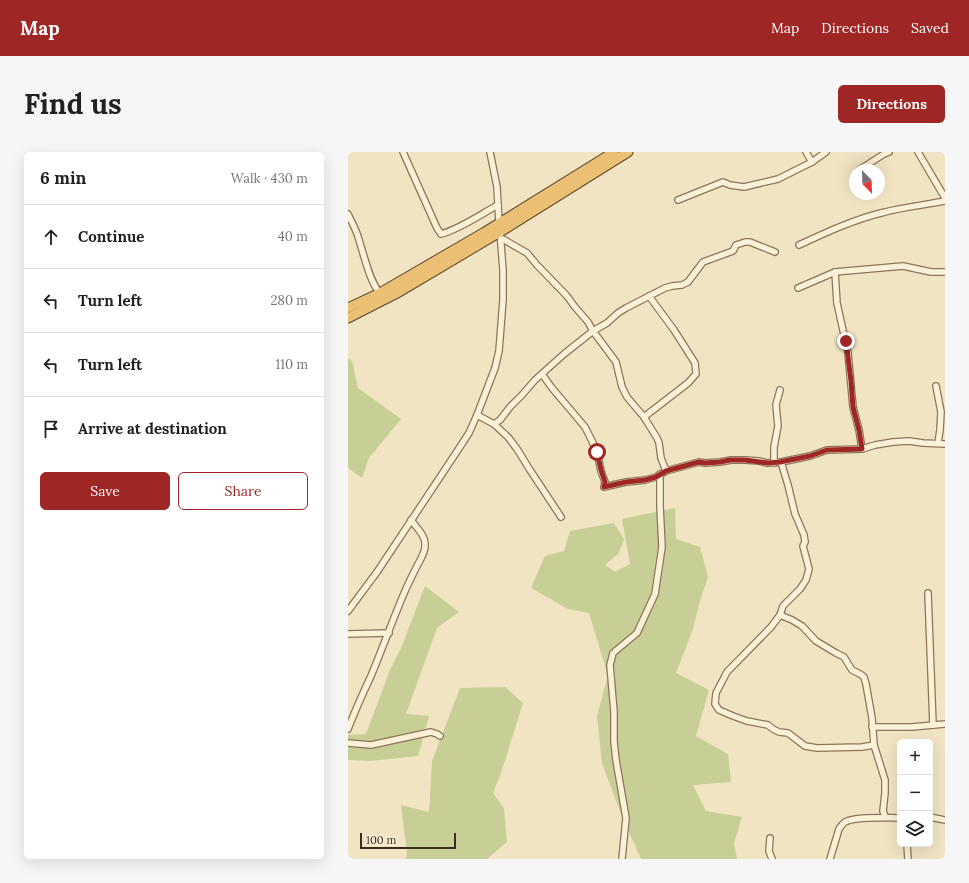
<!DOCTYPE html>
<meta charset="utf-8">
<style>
body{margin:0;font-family:Lora,serif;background:#f6f6f6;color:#202124}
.controls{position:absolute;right:12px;bottom:12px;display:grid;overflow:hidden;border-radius:6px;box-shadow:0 4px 16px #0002}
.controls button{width:36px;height:36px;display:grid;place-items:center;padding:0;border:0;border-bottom:1px solid #e0e0e0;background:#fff;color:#202124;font:20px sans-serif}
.compass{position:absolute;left:501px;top:12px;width:36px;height:36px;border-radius:50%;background:#fff;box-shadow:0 4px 16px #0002;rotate:157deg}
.scale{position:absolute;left:12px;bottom:10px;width:96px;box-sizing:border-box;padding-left:4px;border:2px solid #3b2c1e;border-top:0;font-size:11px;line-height:14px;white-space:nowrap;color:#3b2c1e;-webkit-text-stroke:3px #f7eed3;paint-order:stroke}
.stop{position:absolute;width:12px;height:12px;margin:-9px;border:3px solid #9e2625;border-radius:50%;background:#fff}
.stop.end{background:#9e2625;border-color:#fff;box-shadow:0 1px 4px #0008}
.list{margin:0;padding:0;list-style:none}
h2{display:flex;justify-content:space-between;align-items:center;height:52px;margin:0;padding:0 16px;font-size:17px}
h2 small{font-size:13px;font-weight:400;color:#757577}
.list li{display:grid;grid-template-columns:26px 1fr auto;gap:12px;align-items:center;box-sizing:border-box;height:64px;padding:0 16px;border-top:1px solid #e0e0e0}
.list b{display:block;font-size:15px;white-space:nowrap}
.list em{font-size:13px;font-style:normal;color:#757577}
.actions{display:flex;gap:8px;padding:12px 16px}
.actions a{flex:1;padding:9px 0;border:1px solid #9e2625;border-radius:6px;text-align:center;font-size:14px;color:#9e2625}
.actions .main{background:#9e2625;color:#fff}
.icon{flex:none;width:22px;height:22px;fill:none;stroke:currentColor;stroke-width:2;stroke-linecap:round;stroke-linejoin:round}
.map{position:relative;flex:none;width:597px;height:707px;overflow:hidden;border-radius:6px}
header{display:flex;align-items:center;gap:24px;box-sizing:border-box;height:56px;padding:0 20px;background:#9e2625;color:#fff}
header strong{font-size:19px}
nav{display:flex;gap:22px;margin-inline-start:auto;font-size:14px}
.intro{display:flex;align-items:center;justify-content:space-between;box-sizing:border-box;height:96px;padding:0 24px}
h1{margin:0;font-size:28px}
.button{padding:10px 18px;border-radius:6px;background:#9e2625;color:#fff;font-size:14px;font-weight:700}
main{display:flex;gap:24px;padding:0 24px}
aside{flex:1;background:#fff;border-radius:6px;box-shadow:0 4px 16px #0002}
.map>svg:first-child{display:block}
.green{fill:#c8cf96}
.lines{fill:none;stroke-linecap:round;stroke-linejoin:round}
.minor-casing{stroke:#8c7559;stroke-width:8}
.trunk-casing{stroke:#5a432d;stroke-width:11}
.minor{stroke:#fbf1d7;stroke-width:5.5}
.trunk{stroke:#ecc074;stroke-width:9}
.route{stroke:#9e2625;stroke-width:5}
</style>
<header>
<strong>Map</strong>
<nav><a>Map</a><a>Directions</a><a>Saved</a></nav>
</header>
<div class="intro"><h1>Find us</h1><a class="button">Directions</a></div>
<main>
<aside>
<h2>6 min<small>Walk · 430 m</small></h2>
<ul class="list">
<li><svg class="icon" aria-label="ahead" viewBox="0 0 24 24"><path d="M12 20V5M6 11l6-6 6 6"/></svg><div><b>Continue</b></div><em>40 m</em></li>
<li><svg class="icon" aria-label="left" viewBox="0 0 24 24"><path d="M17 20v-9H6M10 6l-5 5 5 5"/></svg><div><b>Turn left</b></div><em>280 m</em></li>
<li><svg class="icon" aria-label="left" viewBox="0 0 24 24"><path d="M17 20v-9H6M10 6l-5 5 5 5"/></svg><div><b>Turn left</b></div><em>110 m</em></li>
<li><svg class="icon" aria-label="arrive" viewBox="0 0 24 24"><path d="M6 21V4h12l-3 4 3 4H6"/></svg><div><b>Arrive at destination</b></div></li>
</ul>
<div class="actions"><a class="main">Save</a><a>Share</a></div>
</aside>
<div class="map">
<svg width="597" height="707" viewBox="0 0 597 707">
<rect width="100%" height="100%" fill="#f0e4c3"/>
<g class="green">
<path d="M 0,206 L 4,209 L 10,236 L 53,267 L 21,306 L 14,326 L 0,316 Z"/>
<path d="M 327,356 L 328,387 L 352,395 L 360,425 L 352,449 L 345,477 L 328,521 L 361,538 L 348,584 L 380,602 L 383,630 L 345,633 L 358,659 L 394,665 L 386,691 L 389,707 L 293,707 L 273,662 L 254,611 L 249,564 L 260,524 L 241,461 L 220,457 L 183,436 L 197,404 L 216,399 L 222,379 L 266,371 L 276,387 L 270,402 L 257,413 L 267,420 L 282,412 L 274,367 Z"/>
<path d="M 77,434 L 111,460 L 89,476 L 58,562 L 81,564 L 70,604 L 22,609 L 0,608 L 0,583 L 18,582 L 42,518 L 53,496 Z"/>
<path d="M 157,535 L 175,551 L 153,621 L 145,641 L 156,656 L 159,690 L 139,707 L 58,707 L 59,702 L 53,653 L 81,660 L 84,609 L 112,536 Z"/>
</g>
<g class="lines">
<defs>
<g id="minor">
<path d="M 55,0 L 89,76 L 93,82 C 112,77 133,62 150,53"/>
<path d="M 142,0 L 149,35 L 151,71"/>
<path d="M 458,0 L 464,10"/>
<path d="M 570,0 L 597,46"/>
<path d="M 511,18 L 536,2 L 541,0"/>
<path d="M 330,48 L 375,30 L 382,33 L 396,35 L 430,27 L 464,10 L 478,0"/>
<path d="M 0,62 C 4,71 9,79 11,88 C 16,103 22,131 32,141"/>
<path d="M 153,86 L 179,101 L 189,113 L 219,144 L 227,155 L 240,170 L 245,179 L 268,210 L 274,235 L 279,245 L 296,265 L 309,286 L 311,291 L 313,306 L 318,319"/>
<path d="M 451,93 C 479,80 507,67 537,60 C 556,55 577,53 597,49"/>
<path d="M 487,120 L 489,151 L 500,201 L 505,255 L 511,278 L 514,297"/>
<path d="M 450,136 L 487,120 L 555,114 L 583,120 L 597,120"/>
<path d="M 194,222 L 204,236 L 237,275 L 244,289 L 249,300 L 253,319 L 257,330 L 256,335 L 278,330 L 297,328 L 308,325 L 318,319 L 351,310 L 357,311 L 372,310 L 383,308 L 397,308 L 411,309 L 419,311 L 433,310 L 462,304 L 479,298 L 514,297 L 527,293 L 545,290 L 561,289 L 575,291 L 597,292"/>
<path d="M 588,234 L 593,260 L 592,278 L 590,291"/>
<path d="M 129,263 L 146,272 L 160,285 L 169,297 L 182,318 L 213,365"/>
<path d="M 296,265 L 340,231 L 348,222 L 347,211 L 326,178 L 301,144"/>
<path d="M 146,272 L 152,268 L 162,255 L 174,243 L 187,228 L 216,202 L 245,179 L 259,171 L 270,161 L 278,156 L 317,136 L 324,134 L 334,133 L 340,130 L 355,110 L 385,99 L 388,93 L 397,90 L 402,90 L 427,100"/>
<path d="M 433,310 L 440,333 L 447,362 L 456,383 L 457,390 L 455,394 L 461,417 L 458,428 L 452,437 L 435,454 L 432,463 L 423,475 L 379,520 L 368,541 L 367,552 L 371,558 L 385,564 L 399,569 L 420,573 L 425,577 L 431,580 L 440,581 L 457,594 L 469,596 L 514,595 L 526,593"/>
<path d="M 426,311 L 426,295 L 430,274 L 428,253 L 432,238"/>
<path d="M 580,441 L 585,573"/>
<path d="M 0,459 L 29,420 L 106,304 L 121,281 L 129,263 L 147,216 L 151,199 L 155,148 L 155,118 L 152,80"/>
<path d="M 432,463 L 444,468 L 454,474 L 468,489 L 488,501 L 496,505 L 504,518 L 512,522 L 516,525 L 518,532 L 524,566 L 526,593 L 537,628 L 537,641 L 535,659 L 537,664 L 536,665"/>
<path d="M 0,482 L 41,481"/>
<path d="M 524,575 L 564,575 L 597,572"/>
<path d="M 0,577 C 7,559 15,541 23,524 C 35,495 45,467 57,439 C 61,430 65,422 69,414 C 72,408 77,401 77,394 C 78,384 69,376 63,368"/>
<path d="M 0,591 L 23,593 L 83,580 L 89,582 L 92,584"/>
<path d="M 582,665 L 597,668"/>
<path d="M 422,686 L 421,699 L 424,707"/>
<path d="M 559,692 L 560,707"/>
<path d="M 274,707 L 278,666 L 268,608 L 266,590 L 266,560 L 262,513 L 265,501 L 289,481 L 307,442 L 314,395 L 312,354 L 312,322"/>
<path d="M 482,707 L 491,677 C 493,674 494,672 497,670 C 508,664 539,666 552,666"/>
</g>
<g id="trunk">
<path d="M 0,156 L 32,141 L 137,80 L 266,0"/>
<path d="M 0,166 L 51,140 L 152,80 L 280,0"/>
</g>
</defs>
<use href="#minor" class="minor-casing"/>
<use href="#trunk" class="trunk-casing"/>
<use href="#minor" class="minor"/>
<use href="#trunk" class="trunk"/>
</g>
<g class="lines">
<path class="route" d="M 249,300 L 253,318 L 257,330 L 256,335 L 278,330 L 297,328 L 308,325 L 318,319 L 351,310 L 357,311 L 372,310 L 382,308 L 397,308 L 420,311 L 432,310 L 462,304 L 479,298 L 514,297 L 511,278 L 505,255 L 503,229 L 498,189"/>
</g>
</svg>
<div class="controls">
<button>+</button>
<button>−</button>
<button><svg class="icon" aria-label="layers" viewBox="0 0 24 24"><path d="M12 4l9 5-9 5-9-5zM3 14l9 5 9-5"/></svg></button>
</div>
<svg class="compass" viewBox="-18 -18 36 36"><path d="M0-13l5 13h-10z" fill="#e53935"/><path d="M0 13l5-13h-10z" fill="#757577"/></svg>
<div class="scale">100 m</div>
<div class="stop" style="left:249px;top:300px"></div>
<div class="stop end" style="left:498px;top:189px"></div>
</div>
</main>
